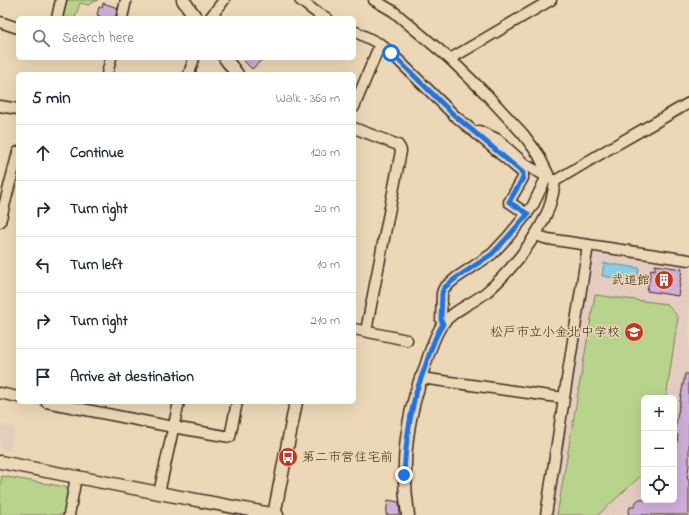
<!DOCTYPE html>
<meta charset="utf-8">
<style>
body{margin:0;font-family:"Indie Flower","Klee One",sans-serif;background:#f6f6f7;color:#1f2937}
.controls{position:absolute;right:12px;bottom:12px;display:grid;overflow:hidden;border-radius:6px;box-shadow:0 4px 16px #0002}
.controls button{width:36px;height:36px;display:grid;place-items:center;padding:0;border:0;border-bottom:1px solid #e0e1e3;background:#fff;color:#1f2937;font:20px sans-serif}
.stop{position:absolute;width:12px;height:12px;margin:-9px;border:3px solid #1a73e8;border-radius:50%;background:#fff}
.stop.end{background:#1a73e8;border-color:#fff;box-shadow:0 1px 4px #0008}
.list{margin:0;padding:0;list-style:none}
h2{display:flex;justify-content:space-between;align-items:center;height:52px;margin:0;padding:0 16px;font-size:17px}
h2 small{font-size:13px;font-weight:400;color:#747a83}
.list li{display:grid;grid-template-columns:26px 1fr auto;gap:12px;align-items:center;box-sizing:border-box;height:56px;padding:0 16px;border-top:1px solid #e0e1e3}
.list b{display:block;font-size:15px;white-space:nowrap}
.list em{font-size:13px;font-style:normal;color:#747a83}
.icon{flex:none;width:22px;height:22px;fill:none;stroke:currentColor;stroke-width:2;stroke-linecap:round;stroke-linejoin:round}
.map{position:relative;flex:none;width:689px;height:515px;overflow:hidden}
.search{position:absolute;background:#fff;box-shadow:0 4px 16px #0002;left:16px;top:16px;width:340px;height:44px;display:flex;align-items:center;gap:10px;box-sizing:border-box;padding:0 14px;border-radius:6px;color:#747a83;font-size:15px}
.panel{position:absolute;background:#fff;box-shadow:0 4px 16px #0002;left:16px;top:72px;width:340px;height:332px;border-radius:6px}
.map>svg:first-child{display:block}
.built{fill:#e4ccc1;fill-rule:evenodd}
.green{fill:#b8d48c;stroke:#7a7f55}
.water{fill:#86d0e7;stroke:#688e97}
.building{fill:#d0afda;stroke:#3b2a1e}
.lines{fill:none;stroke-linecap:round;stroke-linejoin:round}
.minor-casing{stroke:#3b2a1e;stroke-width:13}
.tertiary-casing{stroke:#3b2a1e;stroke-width:15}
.minor{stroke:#ecd8b6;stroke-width:10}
.tertiary{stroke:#ecd8b6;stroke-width:12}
.route{stroke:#1a73e8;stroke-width:5}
.labels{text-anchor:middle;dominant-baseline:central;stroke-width:3;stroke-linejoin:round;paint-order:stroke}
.poi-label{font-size:13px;fill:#3b2a1e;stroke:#ecd8b6;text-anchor:end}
</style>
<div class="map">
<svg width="689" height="515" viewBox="0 0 689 515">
<rect width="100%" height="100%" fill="#ecd8b6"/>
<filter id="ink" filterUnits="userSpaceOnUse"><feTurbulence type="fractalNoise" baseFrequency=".025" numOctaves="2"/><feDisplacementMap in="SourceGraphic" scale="8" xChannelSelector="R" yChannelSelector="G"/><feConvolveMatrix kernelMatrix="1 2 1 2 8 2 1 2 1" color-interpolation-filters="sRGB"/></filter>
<g filter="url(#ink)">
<g class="built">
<path d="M 591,253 L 596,253 L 689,267 L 689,515 L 551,515 ZM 644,398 L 674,398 L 674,500 L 644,500 Z"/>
<path d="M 0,425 L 15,428 L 10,451 L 0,449 Z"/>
</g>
<g class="green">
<path d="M 67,0 L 98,0 L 88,5 L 80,3 L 75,18 L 62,18 Z"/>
<path d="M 595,295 L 667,304 L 678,317 L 666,398 L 644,398 L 644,473 L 598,515 L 557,515 Z"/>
<path d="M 2,476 L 66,487 L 69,494 L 65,515 L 0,515 L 0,488 Z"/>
</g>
<path class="water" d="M 604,263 L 639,268 L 637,281 L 602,276 Z"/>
<g class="building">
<path d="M 103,3 L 118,8 L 115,18 L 99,18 L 100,16 L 97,15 L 99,7 L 102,8 Z"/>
<path d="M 241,58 L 264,58 L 252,69 Z"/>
<path d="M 655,265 L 682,269 L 678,296 L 647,291 L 651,269 L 655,270 Z"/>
<path d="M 685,374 L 689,374 L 689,465 L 687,479 L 689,479 L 689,515 L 628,515 L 630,507 L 634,507 L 636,502 L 639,499 L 644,500 L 674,500 L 674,460 L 678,435 L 674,434 Z"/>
<path d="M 388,500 L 399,502 L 400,515 L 386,515 Z"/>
</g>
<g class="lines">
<defs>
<g id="minor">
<path d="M 300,0 L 317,13 L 327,18"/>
<path d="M 374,0 L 393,11 L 450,59 L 486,94 L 523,134 L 538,154 L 550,178 L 555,181 C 554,190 552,199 549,208 C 538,237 508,275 484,294 C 471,304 452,311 442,325 C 432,339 427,362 421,378 L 564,398"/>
<path d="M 57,18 L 61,0"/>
<path d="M 122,18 L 126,0"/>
<path d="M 210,18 L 224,0"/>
<path d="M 0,22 L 18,28"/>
<path d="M 354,31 L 380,44 L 391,53 L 454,115 L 523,173 L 523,178 L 509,202 L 527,214"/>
<path d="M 450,59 L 551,0"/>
<path d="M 107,74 L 111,58"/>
<path d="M 189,74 L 194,58"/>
<path d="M 0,106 L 18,109"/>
<path d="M 354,107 L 380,44"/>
<path d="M 354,128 L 398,145 L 400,148 L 401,151 L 366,331"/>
<path d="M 479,131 L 497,139 L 526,165 L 533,169 L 550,178"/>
<path d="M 555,181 L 607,150 L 689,103"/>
<path d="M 0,222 L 18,152"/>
<path d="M 535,235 L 548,239 L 689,260"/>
<path d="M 443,324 L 441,320 L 442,293 L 444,288 L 456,278 L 492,254 L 507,238 L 527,214 L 533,205 L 547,176"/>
<path d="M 354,329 L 407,340"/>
<path d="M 0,393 L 18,397"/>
<path d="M 46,402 L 173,427 L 230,437 L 237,402"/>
<path d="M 159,493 L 179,402"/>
<path d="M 69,515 L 76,477"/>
<path d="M 546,515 L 564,398 L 588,245"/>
</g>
<g id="tertiary">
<path d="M 183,0 L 196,18"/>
<path d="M 225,58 L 237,74"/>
<path d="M 0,462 L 159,493 L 277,515"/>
<path d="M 274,515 L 296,402"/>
<path d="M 408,515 C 401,469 406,422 421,378"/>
</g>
</defs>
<use href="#minor" class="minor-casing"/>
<use href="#tertiary" class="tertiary-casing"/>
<use href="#minor" class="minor"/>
<use href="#tertiary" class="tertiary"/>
</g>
</g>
<g class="lines" filter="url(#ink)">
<path class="route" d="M 391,53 L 454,115 L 523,173 L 523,178 L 509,202 L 528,214 L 507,238 L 492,254 L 456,278 L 444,288 L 442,293 L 441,320 L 443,324 C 434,337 430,352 425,367 C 422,376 418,386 415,396 C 409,422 405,449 404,475"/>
</g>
<defs>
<symbol id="building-disc" viewBox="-11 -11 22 22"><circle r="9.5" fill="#c8321e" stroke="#ecd8b6"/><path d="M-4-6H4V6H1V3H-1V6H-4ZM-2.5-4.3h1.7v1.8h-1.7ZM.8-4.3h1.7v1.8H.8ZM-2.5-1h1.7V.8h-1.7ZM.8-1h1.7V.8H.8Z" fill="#fff"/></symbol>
<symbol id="school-disc" viewBox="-11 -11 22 22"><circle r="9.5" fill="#c8321e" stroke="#ecd8b6"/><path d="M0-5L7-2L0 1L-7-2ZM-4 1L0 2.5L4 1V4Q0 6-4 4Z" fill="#fff"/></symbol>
<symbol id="bus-disc" viewBox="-11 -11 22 22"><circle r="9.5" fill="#c8321e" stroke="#ecd8b6"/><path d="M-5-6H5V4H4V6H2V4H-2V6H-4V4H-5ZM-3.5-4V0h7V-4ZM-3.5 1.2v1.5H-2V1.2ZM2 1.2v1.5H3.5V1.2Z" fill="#fff"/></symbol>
</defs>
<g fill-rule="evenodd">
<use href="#building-disc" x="653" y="269" width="22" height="22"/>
<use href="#school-disc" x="623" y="321" width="22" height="22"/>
<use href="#bus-disc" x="277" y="446" width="22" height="22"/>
</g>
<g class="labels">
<g class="poi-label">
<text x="650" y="280">武道館</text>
<text x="620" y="332">松戸市立小金北中学校</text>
<text x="302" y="457" text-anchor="start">第二市営住宅前</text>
</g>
</g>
</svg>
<div class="controls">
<button>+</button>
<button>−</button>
<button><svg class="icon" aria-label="locate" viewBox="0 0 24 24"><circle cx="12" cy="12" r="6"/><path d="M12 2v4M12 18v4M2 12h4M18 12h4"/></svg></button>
</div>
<div class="stop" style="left:391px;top:53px"></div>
<div class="stop end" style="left:404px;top:475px"></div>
<div class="search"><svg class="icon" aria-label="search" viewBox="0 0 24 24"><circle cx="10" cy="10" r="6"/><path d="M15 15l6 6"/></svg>Search here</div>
<section class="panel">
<h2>5 min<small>Walk · 360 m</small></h2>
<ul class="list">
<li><svg class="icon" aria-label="ahead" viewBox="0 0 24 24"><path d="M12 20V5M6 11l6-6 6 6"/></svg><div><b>Continue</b></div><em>120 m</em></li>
<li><svg class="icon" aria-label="right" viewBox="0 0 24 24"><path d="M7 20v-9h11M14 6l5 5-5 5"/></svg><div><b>Turn right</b></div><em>20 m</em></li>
<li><svg class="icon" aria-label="left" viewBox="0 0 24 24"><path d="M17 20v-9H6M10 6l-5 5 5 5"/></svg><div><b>Turn left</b></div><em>10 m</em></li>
<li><svg class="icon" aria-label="right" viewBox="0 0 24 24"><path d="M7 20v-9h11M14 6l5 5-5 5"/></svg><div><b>Turn right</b></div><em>210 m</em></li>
<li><svg class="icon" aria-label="arrive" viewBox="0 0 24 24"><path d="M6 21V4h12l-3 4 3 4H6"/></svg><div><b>Arrive at destination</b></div></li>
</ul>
</section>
</div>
